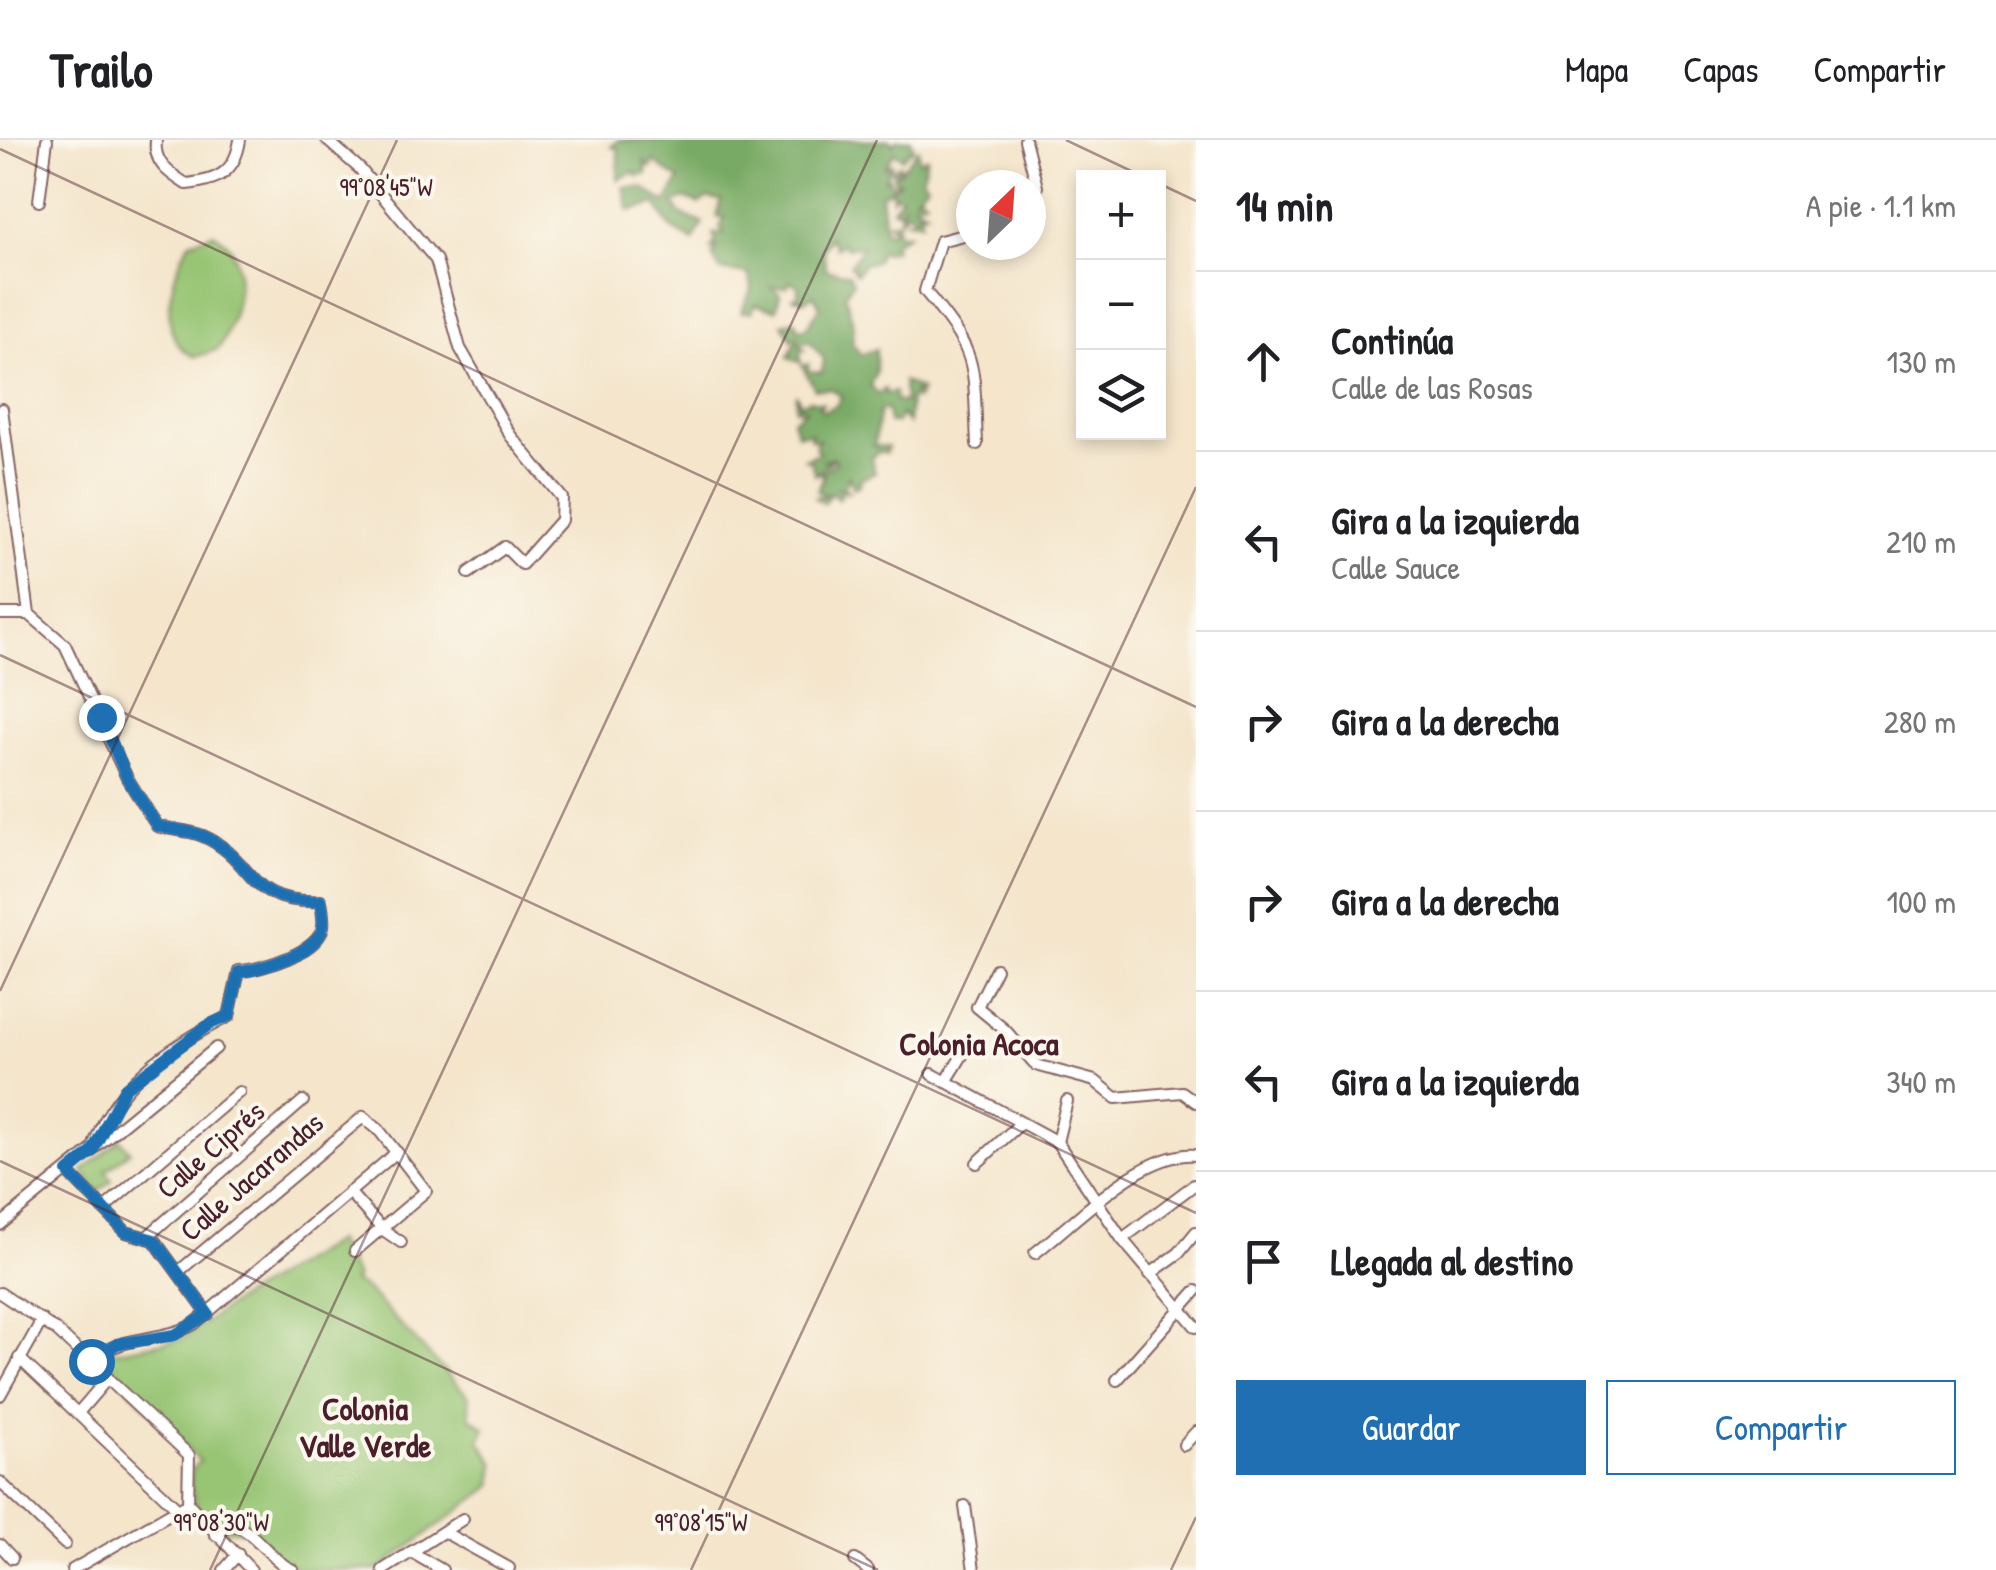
<!DOCTYPE html>
<html lang="es">
<meta charset="utf-8">
<style>
body{margin:0;font-family:"Patrick Hand",sans-serif;background:#f6f6f6;color:#202124}
.controls{position:absolute;right:30px;top:30px;display:grid;overflow:hidden;border-radius:0px;box-shadow:0 5px 15px #0003}
.controls button{width:90px;height:90px;display:grid;place-items:center;padding:0;border:0;border-bottom:2px solid #e0e0e0;background:#fff;color:#202124;font:50px sans-serif}
.compass{position:absolute;left:956px;top:30px;width:90px;height:90px;border-radius:50%;background:#fff;box-shadow:0 5px 15px #0003;rotate:25deg}
.stop{position:absolute;width:30px;height:30px;margin:-22px;border:8px solid #1f6fb2;border-radius:50%;background:#fff}
.stop.end{background:#1f6fb2;border-color:#fff;box-shadow:0 2px 10px #0008}
.list{margin:0;padding:0;list-style:none}
h2{display:flex;justify-content:space-between;align-items:center;height:130px;margin:0;padding:0 40px;font-size:42px}
h2 small{font-size:32px;font-weight:400;color:#757577}
.list li{display:grid;grid-template-columns:65px 1fr auto;gap:30px;align-items:center;box-sizing:border-box;height:180px;padding:0 40px;border-top:2px solid #e0e0e0}
.list b{display:block;font-size:38px;white-space:nowrap}
.list p{margin:0;font-size:32px;white-space:nowrap;color:#757577}
.list em{font-size:32px;font-style:normal;color:#757577}
.actions{display:flex;gap:20px;padding:30px 40px}
.actions a{flex:1;padding:22px 0;border:2px solid #1f6fb2;border-radius:0px;text-align:center;font-size:35px;color:#1f6fb2}
.actions .main{background:#1f6fb2;color:#fff}
.icon{flex:none;width:55px;height:55px;fill:none;stroke:currentColor;stroke-width:2;stroke-linecap:round;stroke-linejoin:round}
.map{position:relative;flex:none;width:1196px;height:1430px;overflow:hidden}
header{display:flex;align-items:center;gap:60px;box-sizing:border-box;height:140px;padding:0 50px;background:#fff;border-bottom:2px solid #e0e0e0}
header strong{font-size:48px}
nav{display:flex;gap:55px;margin-inline-start:auto;font-size:35px}
main{display:flex}
aside{flex:1;background:#fff}
.map>svg:first-child{display:block}
.green{fill:#97c573;stroke:#70724f;stroke-width:2.5}
.forest{fill:#79aa65;stroke:#626448;stroke-width:2.5}
.lines{fill:none;stroke-linecap:round;stroke-linejoin:round}
.minor-casing{stroke:#866463;stroke-width:14}
.minor{stroke:#fff;stroke-width:10}
.route{stroke:#1f6fb2;stroke-width:12}
.ticks{fill:none;stroke:#4a1f2b;stroke-width:2.5;stroke-opacity:0.45}
.labels{text-anchor:middle;dominant-baseline:central;stroke-width:8;stroke-linejoin:round;paint-order:stroke}
.street-label{font-size:30px;fill:#4a1f2b;stroke:#fbf7ec}
.neighbourhood-label{font-size:32px;font-weight:bold;fill:#4a1f2b;stroke:#fbf7ec}
.ticks-label{font-size:25px;text-anchor:middle;fill:#4a1f2b;stroke:#fbf7ec;stroke-width:8;stroke-linejoin:round;paint-order:stroke}
</style>
<header>
<strong>Trailo</strong>
<nav><a>Mapa</a><a>Capas</a><a>Compartir</a></nav>
</header>
<main>
<div class="map">
<svg width="1196" height="1430" viewBox="0 0 1196 1430">
<rect width="100%" height="100%" fill="#fbf7ec"/>
<filter id="ink" filterUnits="userSpaceOnUse"><feTurbulence type="fractalNoise" baseFrequency=".01" numOctaves="2"/><feDisplacementMap in="SourceGraphic" scale="20" xChannelSelector="R" yChannelSelector="G"/><feConvolveMatrix kernelMatrix="1 2 1 2 8 2 1 2 1" color-interpolation-filters="sRGB"/></filter>
<filter id="wash" filterUnits="userSpaceOnUse"><feTurbulence type="fractalNoise" baseFrequency=".0048" numOctaves="4" result="noise"/><feDisplacementMap in="SourceGraphic" scale="40" xChannelSelector="R" yChannelSelector="G"/><feGaussianBlur stdDeviation="2.25" result="paint"/><feColorMatrix in="noise" values="0 0 0 0 0 0 0 0 0 0 0 0 0 0 0 0 0 1.4 0 .05"/><feComposite in="paint" operator="in"/></filter>
<g filter="url(#wash)">
<rect width="100%" height="100%" fill="#f4e5cb"/>
<g class="green">
<path d="M 213,93 C 254,112 238,180 218,209 L 196,217 C 152,202 172,130 190,102 Z"/>
<path d="M 120,999 L 130,1011 L 106,1031 L 112,1040 L 98,1052 L 83,1031 Z"/>
<path d="M 336,1101 L 356,1137 L 353,1142 L 366,1149 L 469,1257 L 469,1277 L 485,1287 L 479,1300 L 495,1324 L 492,1346 L 378,1430 L 300,1430 L 281,1421 L 250,1391 L 220,1389 L 198,1370 L 190,1346 L 193,1328 L 200,1321 L 107,1226 L 111,1212 L 182,1199 L 234,1162 Z"/>
</g>
<path class="forest" d="M 618,0 L 890,0 L 892,5 L 896,0 L 911,0 L 914,8 L 902,18 L 894,12 L 885,27 L 892,24 L 885,39 L 889,38 L 892,47 L 901,41 L 895,42 L 892,30 L 900,24 L 902,30 L 897,30 L 897,35 L 918,9 L 919,21 L 927,17 L 922,38 L 927,44 L 913,59 L 919,54 L 926,60 L 913,64 L 928,71 L 921,74 L 917,69 L 922,82 L 907,80 L 914,77 L 908,71 L 899,80 L 905,62 L 900,71 L 892,69 L 901,57 L 895,54 L 892,58 L 892,49 L 881,54 L 885,90 L 891,92 L 894,88 L 888,83 L 898,81 L 897,93 L 908,94 L 893,103 L 895,109 L 884,113 L 881,110 L 876,121 L 864,124 L 856,134 L 850,125 L 863,106 L 846,108 L 842,103 L 836,108 L 830,97 L 823,109 L 826,129 L 849,134 L 853,142 L 845,155 L 854,186 L 852,203 L 861,215 L 876,209 L 876,232 L 870,245 L 878,254 L 885,249 L 886,254 L 895,252 L 895,261 L 905,263 L 903,241 L 921,250 L 912,253 L 920,254 L 917,259 L 910,258 L 908,284 L 901,274 L 897,283 L 889,283 L 887,270 L 880,270 L 874,306 L 888,307 L 886,313 L 878,312 L 872,319 L 875,333 L 859,340 L 861,344 L 854,348 L 849,336 L 844,347 L 850,352 L 838,348 L 842,354 L 838,359 L 831,352 L 824,363 L 815,358 L 826,354 L 817,351 L 824,336 L 820,334 L 836,322 L 833,317 L 822,321 L 832,320 L 815,335 L 811,322 L 805,319 L 819,313 L 815,307 L 820,298 L 817,301 L 810,298 L 812,293 L 797,294 L 793,280 L 806,269 L 796,269 L 796,254 L 801,264 L 809,260 L 823,263 L 819,267 L 824,271 L 837,265 L 841,256 L 832,249 L 815,249 L 802,226 L 809,224 L 808,230 L 822,233 L 824,219 L 809,201 L 799,204 L 805,210 L 800,211 L 801,223 L 788,217 L 798,197 L 792,200 L 782,184 L 795,180 L 799,190 L 808,186 L 820,167 L 814,155 L 803,161 L 792,157 L 798,157 L 798,146 L 790,141 L 787,147 L 771,147 L 780,154 L 776,170 L 755,164 L 752,172 L 741,172 L 752,148 L 748,134 L 720,130 L 712,116 L 717,108 L 711,109 L 716,101 L 713,94 L 724,93 L 720,87 L 725,77 L 717,77 L 721,60 L 707,58 L 699,64 L 684,58 L 674,63 L 680,74 L 703,83 L 693,101 L 670,87 L 656,64 L 629,71 L 624,47 L 643,48 L 666,63 L 679,40 L 653,21 L 652,27 L 648,27 L 644,20 L 647,34 L 637,36 L 633,32 L 618,40 L 618,9 L 611,7 Z"/>
</g>
<g filter="url(#ink)">
<g class="lines">
<defs>
<g id="minor">
<path d="M 156,0 C 153,23 169,33 186,44 C 217,41 235,33 240,0"/>
<path d="M 327,0 L 360,29 L 436,120 L 460,208 L 510,295 L 562,358 L 561,380 L 522,424 L 505,407 L 469,433"/>
<path d="M 1025,0 L 1037,47 L 1031,70"/>
<path d="M 39,61 L 47,0"/>
<path d="M 971,93 L 940,101 L 925,151 C 980,217 973,221 977,304"/>
<path d="M 2,269 L 29,474 L 65,505 L 127,638 L 157,686 C 171,690 189,690 203,696 C 257,720 244,765 321,761 C 322,768 324,779 323,786 C 320,812 261,830 239,831 L 229,876 C 171,906 112,944 92,1011"/>
<path d="M 0,474 L 29,474"/>
<path d="M 996,829 L 977,867 L 1005,890 L 1036,925 L 1095,941 L 1116,958 L 1182,952 L 1196,962"/>
<path d="M 932,934 L 1057,1002 L 1122,1099 L 1196,1187"/>
<path d="M 946,942 L 966,909"/>
<path d="M 1057,1002 L 1067,961"/>
<path d="M 977,1023 L 1021,983"/>
<path d="M 68,1032 L 126,1092 L 154,1100 L 208,1174"/>
<path d="M 349,1052 L 382,1089 L 401,1102"/>
<path d="M 103,1069 L 239,952"/>
<path d="M 0,1085 L 216,908"/>
<path d="M 149,1095 L 303,961"/>
<path d="M 1122,1099 L 1194,1045"/>
<path d="M 1035,1113 C 1078,1080 1142,1011 1196,1015"/>
<path d="M 178,1132 L 363,977 L 379,990 L 426,1051 L 355,1111"/>
<path d="M 1150,1134 L 1179,1113 L 1196,1092"/>
<path d="M 0,1153 L 57,1191 L 189,1315 L 188,1363 L 251,1430"/>
<path d="M 19,1218 L 178,1369"/>
<path d="M 91,1221 C 119,1194 162,1203 194,1184 L 397,1012"/>
<path d="M 1117,1240 L 1196,1151"/>
<path d="M 0,1255 L 42,1180"/>
<path d="M 78,1273 L 108,1238"/>
<path d="M 1184,1305 L 1196,1292"/>
<path d="M 0,1342 L 65,1404"/>
<path d="M 965,1366 L 974,1430"/>
<path d="M 444,1392 L 509,1428"/>
<path d="M 216,1395 L 230,1384 C 256,1390 269,1420 293,1430"/>
<path d="M 0,1405 L 12,1418"/>
<path d="M 411,1412 L 442,1430"/>
<path d="M 855,1420 L 868,1430"/>
<path d="M 72,1430 L 183,1366"/>
<path d="M 224,1430 L 238,1414"/>
<path d="M 383,1430 L 463,1379"/>
</g>
</defs>
<use href="#minor" class="minor-casing"/>
<use href="#minor" class="minor"/>
</g>
</g>
<g class="lines" filter="url(#ink)">
<path class="route" d="M 91,1221 L 117,1204 L 175,1195 L 208,1174 L 154,1100 L 126,1092 L 68,1032 L 92,1012 L 125,948 L 210,884 L 229,876 L 239,832 C 261,830 320,812 323,786 C 324,779 322,768 321,761 C 244,765 257,720 203,696 C 190,690 171,690 157,686 L 127,638 L 101,577"/>
</g>
<path class="ticks" d="M 1066,0 L 1146,38M 0,9 L 1196,567M 1158,43 L 1196,61M 0,515 L 1196,1073M 0,851 L 397,0M 0,1021 L 878,1430M 210,1430 L 877,0M 691,1430 L 1196,347M 1171,1430 L 1196,1377"/>
<g class="labels">
<g class="street-label">
<text transform="translate(210 1009) rotate(-41)">Calle Ciprés</text>
<text transform="translate(251 1036) rotate(-41)">Calle Jacarandas</text>
</g>
<g class="neighbourhood-label">
<text x="979" y="903">Colonia Acoca</text>
<text x="365" y="1268">Colonia<tspan x="365" dy="37">Valle Verde</tspan></text>
</g>
</g>
<g class="ticks-label">
<text x="386" y="56">99°08'45"W</text>
<text x="221" y="1391">99°08'30"W</text>
<text x="701" y="1391">99°08'15"W</text>
</g>
</svg>
<div class="controls">
<button>+</button>
<button>−</button>
<button><svg class="icon" aria-label="layers" viewBox="0 0 24 24"><path d="M12 4l9 5-9 5-9-5zM3 14l9 5 9-5"/></svg></button>
</div>
<svg class="compass" viewBox="-18 -18 36 36"><path d="M0-13l5 13h-10z" fill="#e53935"/><path d="M0 13l5-13h-10z" fill="#757577"/></svg>
<div class="stop" style="left:91px;top:1221px"></div>
<div class="stop end" style="left:101px;top:577px"></div>
</div>
<aside>
<h2>14 min<small>A pie · 1.1 km</small></h2>
<ul class="list">
<li><svg class="icon" aria-label="ahead" viewBox="0 0 24 24"><path d="M12 20V5M6 11l6-6 6 6"/></svg><div><b>Continúa</b><p>Calle de las Rosas</p></div><em>130 m</em></li>
<li><svg class="icon" aria-label="left" viewBox="0 0 24 24"><path d="M17 20v-9H6M10 6l-5 5 5 5"/></svg><div><b>Gira a la izquierda</b><p>Calle Sauce</p></div><em>210 m</em></li>
<li><svg class="icon" aria-label="right" viewBox="0 0 24 24"><path d="M7 20v-9h11M14 6l5 5-5 5"/></svg><div><b>Gira a la derecha</b></div><em>280 m</em></li>
<li><svg class="icon" aria-label="right" viewBox="0 0 24 24"><path d="M7 20v-9h11M14 6l5 5-5 5"/></svg><div><b>Gira a la derecha</b></div><em>100 m</em></li>
<li><svg class="icon" aria-label="left" viewBox="0 0 24 24"><path d="M17 20v-9H6M10 6l-5 5 5 5"/></svg><div><b>Gira a la izquierda</b></div><em>340 m</em></li>
<li><svg class="icon" aria-label="arrive" viewBox="0 0 24 24"><path d="M6 21V4h12l-3 4 3 4H6"/></svg><div><b>Llegada al destino</b></div></li>
</ul>
<div class="actions"><a class="main">Guardar</a><a>Compartir</a></div>
</aside>
</main>
